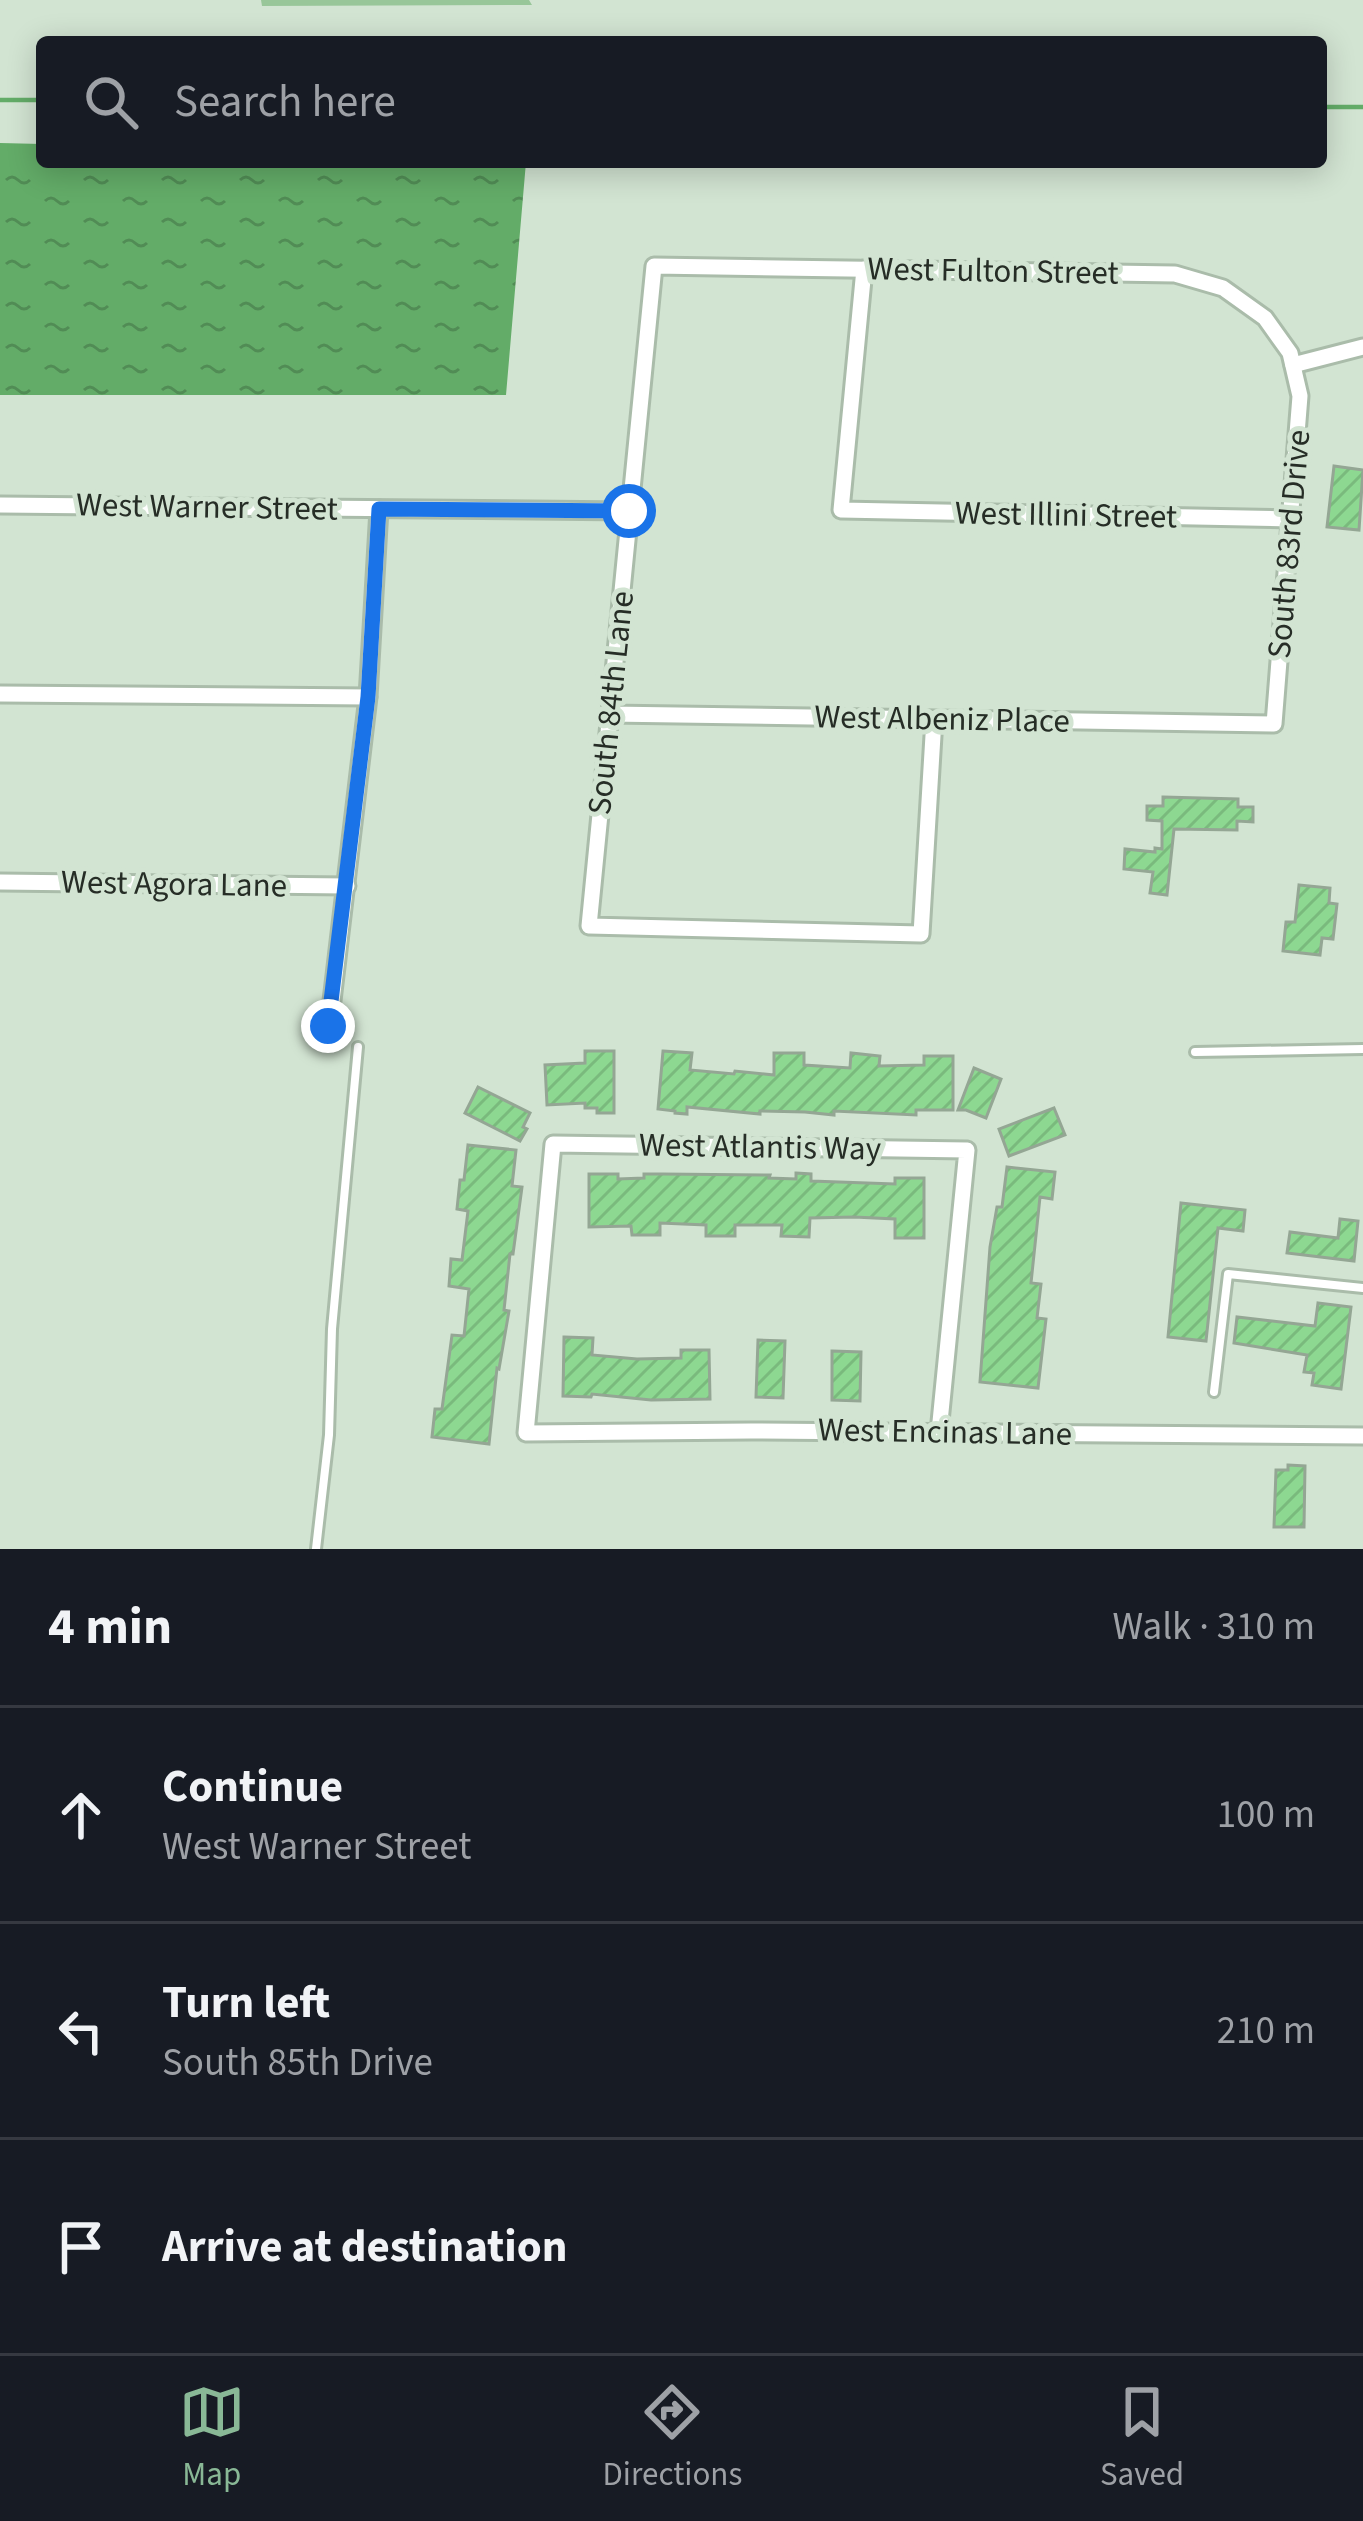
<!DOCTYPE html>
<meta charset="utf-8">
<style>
body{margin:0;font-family:"Source Sans 3",sans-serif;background:#20242c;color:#f1f3f6}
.stop{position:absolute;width:36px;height:36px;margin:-27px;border:9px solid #1a73e8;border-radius:50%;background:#fff}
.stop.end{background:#1a73e8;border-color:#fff;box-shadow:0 3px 12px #0008}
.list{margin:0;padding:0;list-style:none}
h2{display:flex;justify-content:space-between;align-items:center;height:156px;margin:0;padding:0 48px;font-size:51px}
h2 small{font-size:39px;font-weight:400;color:#9ea1a6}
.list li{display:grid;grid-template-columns:78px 1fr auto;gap:36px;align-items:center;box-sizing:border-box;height:216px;padding:0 48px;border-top:3px solid #363941}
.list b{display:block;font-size:45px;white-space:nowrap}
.list p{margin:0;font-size:39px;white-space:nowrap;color:#9ea1a6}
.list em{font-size:39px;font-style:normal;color:#9ea1a6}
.icon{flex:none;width:66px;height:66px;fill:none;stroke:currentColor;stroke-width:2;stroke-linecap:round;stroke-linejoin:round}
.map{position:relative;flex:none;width:1363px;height:1549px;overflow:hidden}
.search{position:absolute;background:#171b24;box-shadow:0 6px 30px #0003;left:36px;right:36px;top:36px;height:132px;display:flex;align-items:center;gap:30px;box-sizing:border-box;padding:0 42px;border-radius:12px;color:#9ea1a6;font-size:45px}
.sheet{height:804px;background:#171b24}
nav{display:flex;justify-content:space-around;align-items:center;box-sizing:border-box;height:168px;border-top:3px solid #363941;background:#171b24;font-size:33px;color:#9ea1a6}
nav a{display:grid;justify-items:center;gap:6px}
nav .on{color:#89b896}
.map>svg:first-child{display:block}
.park{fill:url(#park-crowns)}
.water{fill:url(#water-ripples)}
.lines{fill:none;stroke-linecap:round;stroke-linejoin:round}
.stream{stroke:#63ac68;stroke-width:4.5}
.building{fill:url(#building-hatch);stroke:#94a694;stroke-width:3}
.service-casing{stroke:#aabcaa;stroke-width:14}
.minor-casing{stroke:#aabcaa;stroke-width:21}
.service{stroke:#fff;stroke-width:8}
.minor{stroke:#fff;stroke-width:15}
.route{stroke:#1a73e8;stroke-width:15}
.labels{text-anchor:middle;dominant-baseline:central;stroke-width:10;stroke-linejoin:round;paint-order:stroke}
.street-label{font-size:33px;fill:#262d26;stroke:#d2e4d2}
</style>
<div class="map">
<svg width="1363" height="1549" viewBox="0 0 1363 1549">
<defs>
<pattern id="park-crowns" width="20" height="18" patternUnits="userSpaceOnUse" patternTransform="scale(3)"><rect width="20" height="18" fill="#98c699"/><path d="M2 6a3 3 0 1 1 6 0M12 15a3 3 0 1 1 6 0" fill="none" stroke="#83aa84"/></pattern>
<pattern id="water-ripples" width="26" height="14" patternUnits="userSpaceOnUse" patternTransform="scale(3)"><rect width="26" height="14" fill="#63ac68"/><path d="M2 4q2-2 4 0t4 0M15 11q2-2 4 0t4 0" fill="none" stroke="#518c55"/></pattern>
<pattern id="building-hatch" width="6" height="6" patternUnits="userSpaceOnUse" patternTransform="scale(3)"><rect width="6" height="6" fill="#8dd891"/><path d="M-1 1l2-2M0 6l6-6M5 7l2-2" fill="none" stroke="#7aba7d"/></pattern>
</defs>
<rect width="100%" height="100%" fill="#d2e4d2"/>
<path class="park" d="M 261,0 L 529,0 L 532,5 L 262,6 Z"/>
<path class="water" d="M 0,143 L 42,144 L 42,162 L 526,162 L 506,395 L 0,395 Z"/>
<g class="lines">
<g class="stream">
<path d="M 0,100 L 42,100"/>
<path d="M 1321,107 L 1363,107"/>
</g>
</g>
<g class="building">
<path d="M 1334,466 L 1363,470 L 1359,530 L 1327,527 Z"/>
<path d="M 1163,797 L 1238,799 L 1238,807 L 1253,807 L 1253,822 L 1237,821 L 1237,830 L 1174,829 L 1167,895 L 1150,893 L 1153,872 L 1124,869 L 1125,849 L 1155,852 L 1155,848 L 1162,849 L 1162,821 L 1147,820 L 1147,806 L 1163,806 Z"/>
<path d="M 1299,885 L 1330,888 L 1329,903 L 1337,904 L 1333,939 L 1322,938 L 1320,955 L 1283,951 L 1286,922 L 1295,922 Z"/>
<path d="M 585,1051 L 614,1051 L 614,1113 L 597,1113 L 597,1108 L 585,1108 L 585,1103 L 547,1105 L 545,1065 L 585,1063 Z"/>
<path d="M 663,1051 L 692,1053 L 690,1070 L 734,1074 L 735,1071 L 774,1075 L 774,1053 L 804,1053 L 804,1065 L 850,1068 L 851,1053 L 880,1056 L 879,1066 L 924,1065 L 924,1056 L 953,1056 L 953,1110 L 916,1110 L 916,1115 L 834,1111 L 834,1115 L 805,1112 L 760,1111 L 760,1114 L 687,1107 L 687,1114 L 675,1113 L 675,1111 L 658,1109 Z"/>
<path d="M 974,1068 L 1001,1079 L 986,1118 L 966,1110 L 958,1110 Z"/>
<path d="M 478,1087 L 530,1113 L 523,1127 L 527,1129 L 520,1141 L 465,1113 Z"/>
<path d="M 1054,1108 L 1065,1135 L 1009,1156 L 999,1129 Z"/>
<path d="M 468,1145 L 516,1150 L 512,1186 L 522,1187 L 513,1254 L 510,1254 L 504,1310 L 509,1311 L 499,1369 L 497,1368 L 489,1444 L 432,1437 L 435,1409 L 442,1409 L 452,1335 L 464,1336 L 469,1289 L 449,1286 L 451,1259 L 462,1260 L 468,1211 L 457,1209 L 460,1180 L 464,1180 Z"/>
<path d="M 1007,1167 L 1055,1172 L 1052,1199 L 1040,1197 L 1031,1283 L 1041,1284 L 1037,1318 L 1046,1319 L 1038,1388 L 980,1382 L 990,1247 L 997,1207 L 1002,1207 Z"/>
<path d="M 796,1173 L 811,1174 L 811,1181 L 895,1184 L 895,1178 L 924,1178 L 924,1238 L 895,1238 L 895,1219 L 854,1217 L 810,1218 L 809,1237 L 781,1236 L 782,1225 L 735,1225 L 735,1236 L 706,1236 L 706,1225 L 660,1223 L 660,1235 L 632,1235 L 631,1226 L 589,1227 L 589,1174 L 618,1174 L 618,1179 L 644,1178 L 644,1174 L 662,1174 L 770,1175 L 769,1178 L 796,1179 Z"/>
<path d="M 1181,1203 L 1245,1210 L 1243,1231 L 1218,1228 L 1206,1341 L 1168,1337 Z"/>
<path d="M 1340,1219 L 1358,1221 L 1354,1261 L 1287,1253 L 1290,1232 L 1338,1238 Z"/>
<path d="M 1318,1303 L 1351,1307 L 1341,1389 L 1312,1385 L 1314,1373 L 1304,1372 L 1307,1355 L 1234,1343 L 1237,1317 L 1315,1326 Z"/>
<path d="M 564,1337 L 593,1338 L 592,1355 L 637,1359 L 681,1358 L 681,1350 L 709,1350 L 710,1399 L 651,1400 L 592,1394 L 591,1397 L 563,1396 Z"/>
<path d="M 758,1340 L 785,1341 L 783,1398 L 756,1397 Z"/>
<path d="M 832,1351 L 861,1352 L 860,1401 L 832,1400 Z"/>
<path d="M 1288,1465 L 1305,1466 L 1304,1527 L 1274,1527 L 1276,1470 L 1288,1470 Z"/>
</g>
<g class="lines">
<defs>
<g id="service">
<path d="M 1195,1052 L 1363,1049"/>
<path d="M 1214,1392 L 1228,1274 L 1363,1288"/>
<path d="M 316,1549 L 329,1435 L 332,1329 L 358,1047"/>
</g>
<g id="minor">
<path d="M 864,269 L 841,510 L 1291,519"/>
<path d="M 1293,365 L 1363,347"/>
<path d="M 0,505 L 630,511"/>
<path d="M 0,694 L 368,697"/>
<path d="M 609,714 L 1274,724 L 1300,396 L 1290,353 L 1265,318 L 1223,288 L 1175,274 L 654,266 L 589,926 L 921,934 L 934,719"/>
<path d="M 0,882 L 347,886"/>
<path d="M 329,1026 L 368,697 L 379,509"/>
<path d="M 939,1432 L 967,1150 L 553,1144 L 526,1433 L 751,1431 L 1363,1436"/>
</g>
</defs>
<use href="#service" class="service-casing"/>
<use href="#minor" class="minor-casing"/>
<use href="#service" class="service"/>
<use href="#minor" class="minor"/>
</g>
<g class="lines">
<path class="route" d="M 328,1026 L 368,697 L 379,509 L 629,511"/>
</g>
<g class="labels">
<g class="street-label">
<text transform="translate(993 271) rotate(1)">West Fulton Street</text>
<text transform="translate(207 507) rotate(1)">West Warner Street</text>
<text transform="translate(1066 515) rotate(1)">West Illini Street</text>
<text transform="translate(1289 544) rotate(-85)">South 83rd Drive</text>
<text transform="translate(611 703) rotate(-84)">South 84th Lane</text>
<text transform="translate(942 719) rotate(1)">West Albeniz Place</text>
<text transform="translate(174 884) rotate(1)">West Agora Lane</text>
<text transform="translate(760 1147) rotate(1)">West Atlantis Way</text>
<text transform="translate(945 1432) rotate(1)">West Encinas Lane</text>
</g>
</g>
</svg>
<div class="stop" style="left:629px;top:511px"></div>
<div class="stop end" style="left:328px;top:1026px"></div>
<div class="search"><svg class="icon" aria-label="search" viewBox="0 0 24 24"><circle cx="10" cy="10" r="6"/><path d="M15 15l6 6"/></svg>Search here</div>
</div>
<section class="sheet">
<h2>4 min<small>Walk · 310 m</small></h2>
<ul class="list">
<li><svg class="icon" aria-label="ahead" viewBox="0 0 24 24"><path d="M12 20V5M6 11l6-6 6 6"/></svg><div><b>Continue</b><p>West Warner Street</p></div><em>100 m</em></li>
<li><svg class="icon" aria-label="left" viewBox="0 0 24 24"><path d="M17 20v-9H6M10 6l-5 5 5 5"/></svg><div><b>Turn left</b><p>South 85th Drive</p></div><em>210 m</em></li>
<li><svg class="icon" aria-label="arrive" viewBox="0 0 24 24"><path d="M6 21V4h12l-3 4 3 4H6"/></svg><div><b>Arrive at destination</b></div></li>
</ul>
</section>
<nav>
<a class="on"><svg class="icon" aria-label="map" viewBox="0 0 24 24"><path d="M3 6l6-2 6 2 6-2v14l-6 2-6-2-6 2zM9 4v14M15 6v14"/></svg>Map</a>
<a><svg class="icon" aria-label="directions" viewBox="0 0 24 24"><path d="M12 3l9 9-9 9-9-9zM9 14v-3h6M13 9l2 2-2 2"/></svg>Directions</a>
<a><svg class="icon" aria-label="saved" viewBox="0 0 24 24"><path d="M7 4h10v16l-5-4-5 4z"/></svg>Saved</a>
</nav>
